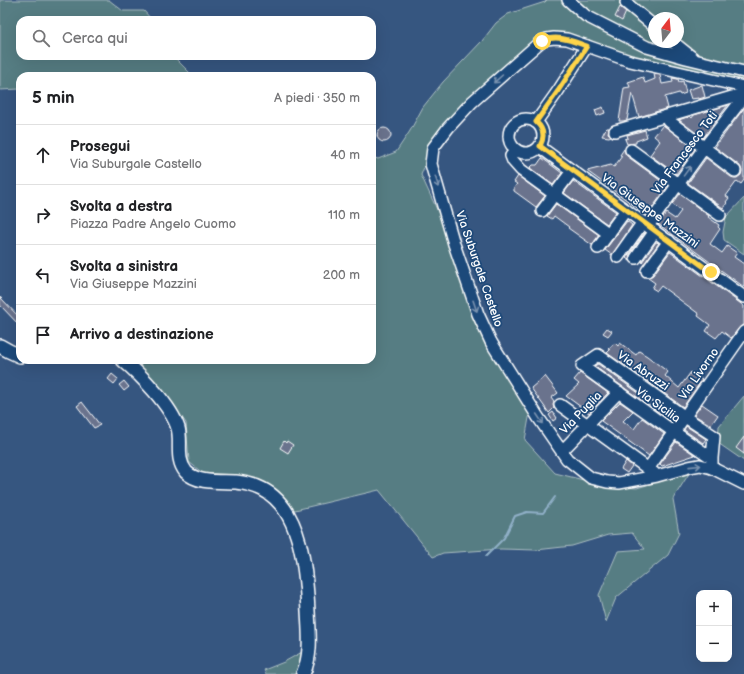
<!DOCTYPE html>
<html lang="it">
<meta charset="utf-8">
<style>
body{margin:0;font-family:"Balsamiq Sans",sans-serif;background:#f6f6f6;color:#202124}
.controls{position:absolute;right:12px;bottom:12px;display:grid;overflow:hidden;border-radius:8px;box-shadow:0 4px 16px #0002}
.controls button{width:36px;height:36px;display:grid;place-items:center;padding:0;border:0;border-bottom:1px solid #e0e0e0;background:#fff;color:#202124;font:20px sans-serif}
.compass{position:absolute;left:648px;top:12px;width:36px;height:36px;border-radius:50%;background:#fff;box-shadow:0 4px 16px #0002;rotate:16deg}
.stop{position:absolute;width:12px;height:12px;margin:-9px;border:3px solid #ffd54a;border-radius:50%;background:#fff}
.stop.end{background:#ffd54a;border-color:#fff;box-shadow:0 1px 4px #0008}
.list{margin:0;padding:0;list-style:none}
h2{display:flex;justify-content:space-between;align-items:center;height:52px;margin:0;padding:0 16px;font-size:17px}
h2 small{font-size:13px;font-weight:400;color:#757577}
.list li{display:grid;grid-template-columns:26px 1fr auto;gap:12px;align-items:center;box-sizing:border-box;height:60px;padding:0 16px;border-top:1px solid #e0e0e0}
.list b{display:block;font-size:15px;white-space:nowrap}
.list p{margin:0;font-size:13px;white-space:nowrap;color:#757577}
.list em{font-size:13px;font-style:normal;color:#757577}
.icon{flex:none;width:22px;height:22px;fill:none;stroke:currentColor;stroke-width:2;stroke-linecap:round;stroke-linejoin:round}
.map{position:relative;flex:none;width:744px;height:674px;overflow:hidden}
.search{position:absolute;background:#fff;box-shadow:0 4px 16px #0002;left:16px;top:16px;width:360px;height:44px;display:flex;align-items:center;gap:10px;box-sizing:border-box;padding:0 14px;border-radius:12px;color:#757577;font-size:15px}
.panel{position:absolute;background:#fff;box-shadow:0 4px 16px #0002;left:16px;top:72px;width:360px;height:292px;border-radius:12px}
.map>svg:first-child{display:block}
.green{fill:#577d83;stroke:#abbec1;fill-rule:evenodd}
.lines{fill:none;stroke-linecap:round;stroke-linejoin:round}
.stream{stroke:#90b0c8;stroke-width:2}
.building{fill:#6b738d;stroke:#fff}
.minor-casing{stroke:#fff;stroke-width:14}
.major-casing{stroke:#fff;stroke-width:16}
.minor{stroke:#1f4a7a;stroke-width:11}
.major{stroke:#1f4a7a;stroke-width:13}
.oneway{stroke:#7992af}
.route{stroke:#ffd54a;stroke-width:5}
.labels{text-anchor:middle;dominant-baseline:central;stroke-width:3.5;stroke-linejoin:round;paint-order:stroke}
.street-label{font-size:12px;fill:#fff;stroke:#1f4a7a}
</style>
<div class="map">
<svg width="744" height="674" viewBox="0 0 744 674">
<rect width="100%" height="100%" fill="#365680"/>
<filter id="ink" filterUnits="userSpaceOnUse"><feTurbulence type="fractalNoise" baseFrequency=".025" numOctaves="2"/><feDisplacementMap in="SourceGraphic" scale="8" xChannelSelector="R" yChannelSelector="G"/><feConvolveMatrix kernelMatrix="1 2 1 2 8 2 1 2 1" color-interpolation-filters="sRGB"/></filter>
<g filter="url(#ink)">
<g class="green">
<path d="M 0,0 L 109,0 L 123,11 L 144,11 L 152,20 L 20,20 L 20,56 L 173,56 L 193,76 L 20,76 L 20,89 L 0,90 Z"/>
<path d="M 547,0 L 744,0 L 744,86 L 721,81 L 567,38 L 542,40 L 432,147 L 421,175 L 445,227 L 484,338 L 532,401 L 525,440 L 555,473 L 608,486 L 637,488 L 690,472 L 673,499 L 679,533 L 668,555 L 616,598 L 606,622 L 599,595 L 618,551 L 645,549 L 632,533 L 608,535 L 572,546 L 536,550 L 501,549 L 443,553 L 433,557 L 379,490 L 295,510 L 266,485 L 205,475 L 189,462 L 186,423 L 158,384 L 134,360 L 372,360 L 372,157 L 378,159 L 396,152 L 410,131 L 423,107 L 443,82 L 482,41 L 496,23 L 508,14 L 545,2 ZM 654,18 L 678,18 L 678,42 L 654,42 Z"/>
<path d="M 744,198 L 744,254 L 724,240 L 723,232 L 726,217 Z"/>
<path d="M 744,396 L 744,461 L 718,443 L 719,426 Z"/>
<path d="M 304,651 L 300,666 L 297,674 L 266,674 L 264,670 L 284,662 Z"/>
</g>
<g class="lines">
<path class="stream" d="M 486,556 L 504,538 L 515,516 L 527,512 L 543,513 L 555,497"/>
</g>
<g class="building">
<path d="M 620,7 L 626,12 L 622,21 L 615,17 Z"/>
<path d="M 654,74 L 660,75 L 662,84 L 673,82 L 672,78 L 678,79 L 679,82 L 683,81 L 686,93 L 680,95 L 679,93 L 665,97 L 668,108 L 639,117 L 632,93 L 627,120 L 623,121 L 619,121 L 624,88 L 630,87 L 628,82 L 643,77 L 645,83 L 655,79 Z"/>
<path d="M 702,85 L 705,97 L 699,99 L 699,98 L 691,99 L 688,90 Z"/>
<path d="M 728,105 L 703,138 L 679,120 L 687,117 L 688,118 L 690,116 L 692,118 L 694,115 Z"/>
<path d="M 603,107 L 605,113 L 597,116 L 595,110 Z"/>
<path d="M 744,108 L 744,180 L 741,184 L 737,181 L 726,196 L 729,198 L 726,202 L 727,203 L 723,208 L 688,183 L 706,158 L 731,177 L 734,178 L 737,178 L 741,175 L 742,171 L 741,168 L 740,166 L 715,147 Z"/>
<path d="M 663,125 L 695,149 L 676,174 L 650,155 L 660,141 L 654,136 Z"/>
<path d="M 607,128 L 609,128 L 608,133 L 611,136 L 609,137 L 602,136 L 605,130 Z"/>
<circle cx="384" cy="135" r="7"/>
<path d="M 645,130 L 647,137 L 636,141 L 636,143 L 627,144 L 625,139 L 628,138 L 627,135 Z"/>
<path d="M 624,149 L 625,153 L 627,156 L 668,186 L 647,215 L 587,171 L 611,165 L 614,167 L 622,156 L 620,155 Z"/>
<path d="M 542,158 L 562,173 L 553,185 L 530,168 L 533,165 L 537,165 Z"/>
<path d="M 518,176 L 545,196 L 536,207 L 514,191 L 514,188 L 517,184 L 514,182 Z"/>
<path d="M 573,181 L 616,212 L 607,224 L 564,193 Z"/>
<path d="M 680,194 L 709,216 L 708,217 L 719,225 L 718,227 L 720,229 L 710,244 L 722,253 L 727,246 L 737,253 L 734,257 L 744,264 L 744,287 L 658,224 L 666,213 L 675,219 L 681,211 L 672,204 Z"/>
<path d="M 556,204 L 599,235 L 592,245 L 568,228 L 569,227 L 554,216 L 552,219 L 547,216 Z"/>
<path d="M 627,221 L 632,225 L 612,255 L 605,250 Z"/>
<path d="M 644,233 L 645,233 L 630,254 L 629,258 L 630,261 L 626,258 Z"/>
<path d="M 656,242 L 659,243 L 644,264 L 642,262 Z"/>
<path d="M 670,252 L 744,306 L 744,325 L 741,326 L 739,328 L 731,338 L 722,331 L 716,338 L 706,331 L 710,325 L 698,316 L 699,314 L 661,286 L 657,291 L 652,288 L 655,283 L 648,278 L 653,275 Z"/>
<path d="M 0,297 L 20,318 L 20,326 L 0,305 Z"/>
<path d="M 607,328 L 612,331 L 608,336 L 603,333 Z"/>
<path d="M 615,343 L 618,346 L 620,343 L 636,355 L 639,351 L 647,356 L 668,372 L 665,376 L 679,388 L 691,372 L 702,380 L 683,407 L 661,391 L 664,387 L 662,386 L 658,389 L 607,353 L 610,350 L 608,349 Z"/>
<path d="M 598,364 L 647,399 L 644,402 L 594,366 Z"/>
<path d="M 580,373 L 608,393 L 589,413 L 566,396 L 579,384 L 574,380 Z"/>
<path d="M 112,374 L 118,379 L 114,384 L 108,379 Z"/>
<path d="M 545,376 L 558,393 L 551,398 L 554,402 L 553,405 L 554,408 L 549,413 L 531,388 Z"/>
<path d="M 124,381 L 129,387 L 124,391 L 119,385 Z"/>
<path d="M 82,402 L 100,425 L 94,428 L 77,406 Z"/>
<path d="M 620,402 L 633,411 L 623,421 L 634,429 L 642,418 L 664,434 L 649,456 L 601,421 Z"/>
<path d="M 653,403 L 675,418 L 672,422 L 650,406 Z"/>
<path d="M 702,404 L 718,415 L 711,425 L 694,415 Z"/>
<path d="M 553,412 L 557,418 L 553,421 L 549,415 Z"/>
<path d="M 686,426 L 706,439 L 703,443 L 684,430 Z"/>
<path d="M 744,437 L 744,454 L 736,448 Z"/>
<path d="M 284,441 L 286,443 L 287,441 L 293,445 L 288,453 L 280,448 Z"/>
<path d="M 676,442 L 695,455 L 662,466 L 660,464 Z"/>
<path d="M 626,461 L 632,466 L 627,473 L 621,469 Z"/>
</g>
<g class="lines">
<defs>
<g id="minor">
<path d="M 568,0 L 586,16 L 647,47 L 686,58 L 744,72"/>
<path d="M 626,3 L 654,26"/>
<path d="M 673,42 L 693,58"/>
<path d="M 744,87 L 630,61 L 587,46 L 567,39 L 554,38 L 547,39 L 542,41 L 538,44 L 472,102 L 448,128 L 433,148 L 431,164 L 454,244 L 478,314 L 491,342 L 538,417 L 567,459 L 591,478 L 607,482 L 619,483 L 657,476 L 689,467 L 700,465 L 712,468 L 744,484"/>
<circle cx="526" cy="136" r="17"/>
<path d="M 669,121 L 735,171"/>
<path d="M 536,122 L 558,91 L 587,46"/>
<path d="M 615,131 L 732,97 L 744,94"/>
<path d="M 540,147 L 744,297"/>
<path d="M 516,150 L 511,156 L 513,161 L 521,170 L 609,234"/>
<path d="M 631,150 L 720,215"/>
<path d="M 542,211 L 572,171"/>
<path d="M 648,226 L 704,148 L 744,97"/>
<path d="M 598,248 L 626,210"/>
<path d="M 618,257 L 643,222"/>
<path d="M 636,258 L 655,231"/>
<path d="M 647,271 L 669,241"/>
<path d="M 560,405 L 654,473"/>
<path d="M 562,451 L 619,392"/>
<path d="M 712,468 L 712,458 L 674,432 L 582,366 L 598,355 L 685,417 L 714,436 L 712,458"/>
<path d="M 648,469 L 744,332"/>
</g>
<g id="major">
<path d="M 0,346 L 9,351 L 20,356"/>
<path d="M 123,360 C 141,375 171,406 178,428 C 182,442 175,459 186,472 C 198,484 220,481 236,482 C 245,483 254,485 262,489 C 302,509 306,572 308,611 C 309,633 312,654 303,674"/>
</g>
</defs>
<use href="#minor" class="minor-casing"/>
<use href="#major" class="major-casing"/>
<use href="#minor" class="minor"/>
<use href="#major" class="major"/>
</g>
<defs><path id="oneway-shaft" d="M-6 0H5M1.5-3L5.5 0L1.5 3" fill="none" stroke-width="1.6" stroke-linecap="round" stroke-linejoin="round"/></defs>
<g class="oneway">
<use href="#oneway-shaft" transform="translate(498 79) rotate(138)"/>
<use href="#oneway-shaft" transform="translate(687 171) rotate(-54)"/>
<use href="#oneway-shaft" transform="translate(437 182) rotate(73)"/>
<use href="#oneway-shaft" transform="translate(475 306) rotate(71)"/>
<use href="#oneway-shaft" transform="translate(540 419) rotate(56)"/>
<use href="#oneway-shaft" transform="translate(695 466) rotate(-6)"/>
</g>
</g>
<g class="lines" filter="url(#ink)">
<path class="route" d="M 542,41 C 557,34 572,41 587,46 L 558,91 L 536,122 C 544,129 545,137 540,146 L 711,272"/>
</g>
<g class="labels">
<g class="street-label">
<text transform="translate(685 153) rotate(-53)">Via Francesco Toti</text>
<text transform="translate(650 211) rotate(36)">Via Giuseppe Mazzini</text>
<text transform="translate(479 269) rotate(71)">Via Suburgale Castello</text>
<text transform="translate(643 371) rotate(35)">Via Abruzzi</text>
<text transform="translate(699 374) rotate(-55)">Via Livorno</text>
<text transform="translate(658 405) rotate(36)">Via Sicilia</text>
<text transform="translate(581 413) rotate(-46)">Via Puglia</text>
</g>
</g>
</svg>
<div class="controls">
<button>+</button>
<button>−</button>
</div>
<svg class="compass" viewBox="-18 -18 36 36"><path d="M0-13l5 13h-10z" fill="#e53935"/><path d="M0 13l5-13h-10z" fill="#757577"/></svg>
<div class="stop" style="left:542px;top:41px"></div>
<div class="stop end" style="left:711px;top:272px"></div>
<div class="search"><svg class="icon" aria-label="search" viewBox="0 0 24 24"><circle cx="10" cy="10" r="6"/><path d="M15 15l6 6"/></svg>Cerca qui</div>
<section class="panel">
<h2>5 min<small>A piedi · 350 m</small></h2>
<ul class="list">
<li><svg class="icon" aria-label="ahead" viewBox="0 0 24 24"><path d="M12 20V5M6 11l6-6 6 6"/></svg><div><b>Prosegui</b><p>Via Suburgale Castello</p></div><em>40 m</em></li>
<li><svg class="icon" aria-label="right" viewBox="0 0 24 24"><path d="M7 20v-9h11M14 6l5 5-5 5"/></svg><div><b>Svolta a destra</b><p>Piazza Padre Angelo Cuomo</p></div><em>110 m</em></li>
<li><svg class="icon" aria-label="left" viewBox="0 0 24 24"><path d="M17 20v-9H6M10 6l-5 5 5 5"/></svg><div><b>Svolta a sinistra</b><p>Via Giuseppe Mazzini</p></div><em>200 m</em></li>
<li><svg class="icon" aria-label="arrive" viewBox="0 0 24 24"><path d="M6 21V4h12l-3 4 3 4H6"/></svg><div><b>Arrivo a destinazione</b></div></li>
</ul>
</section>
</div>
